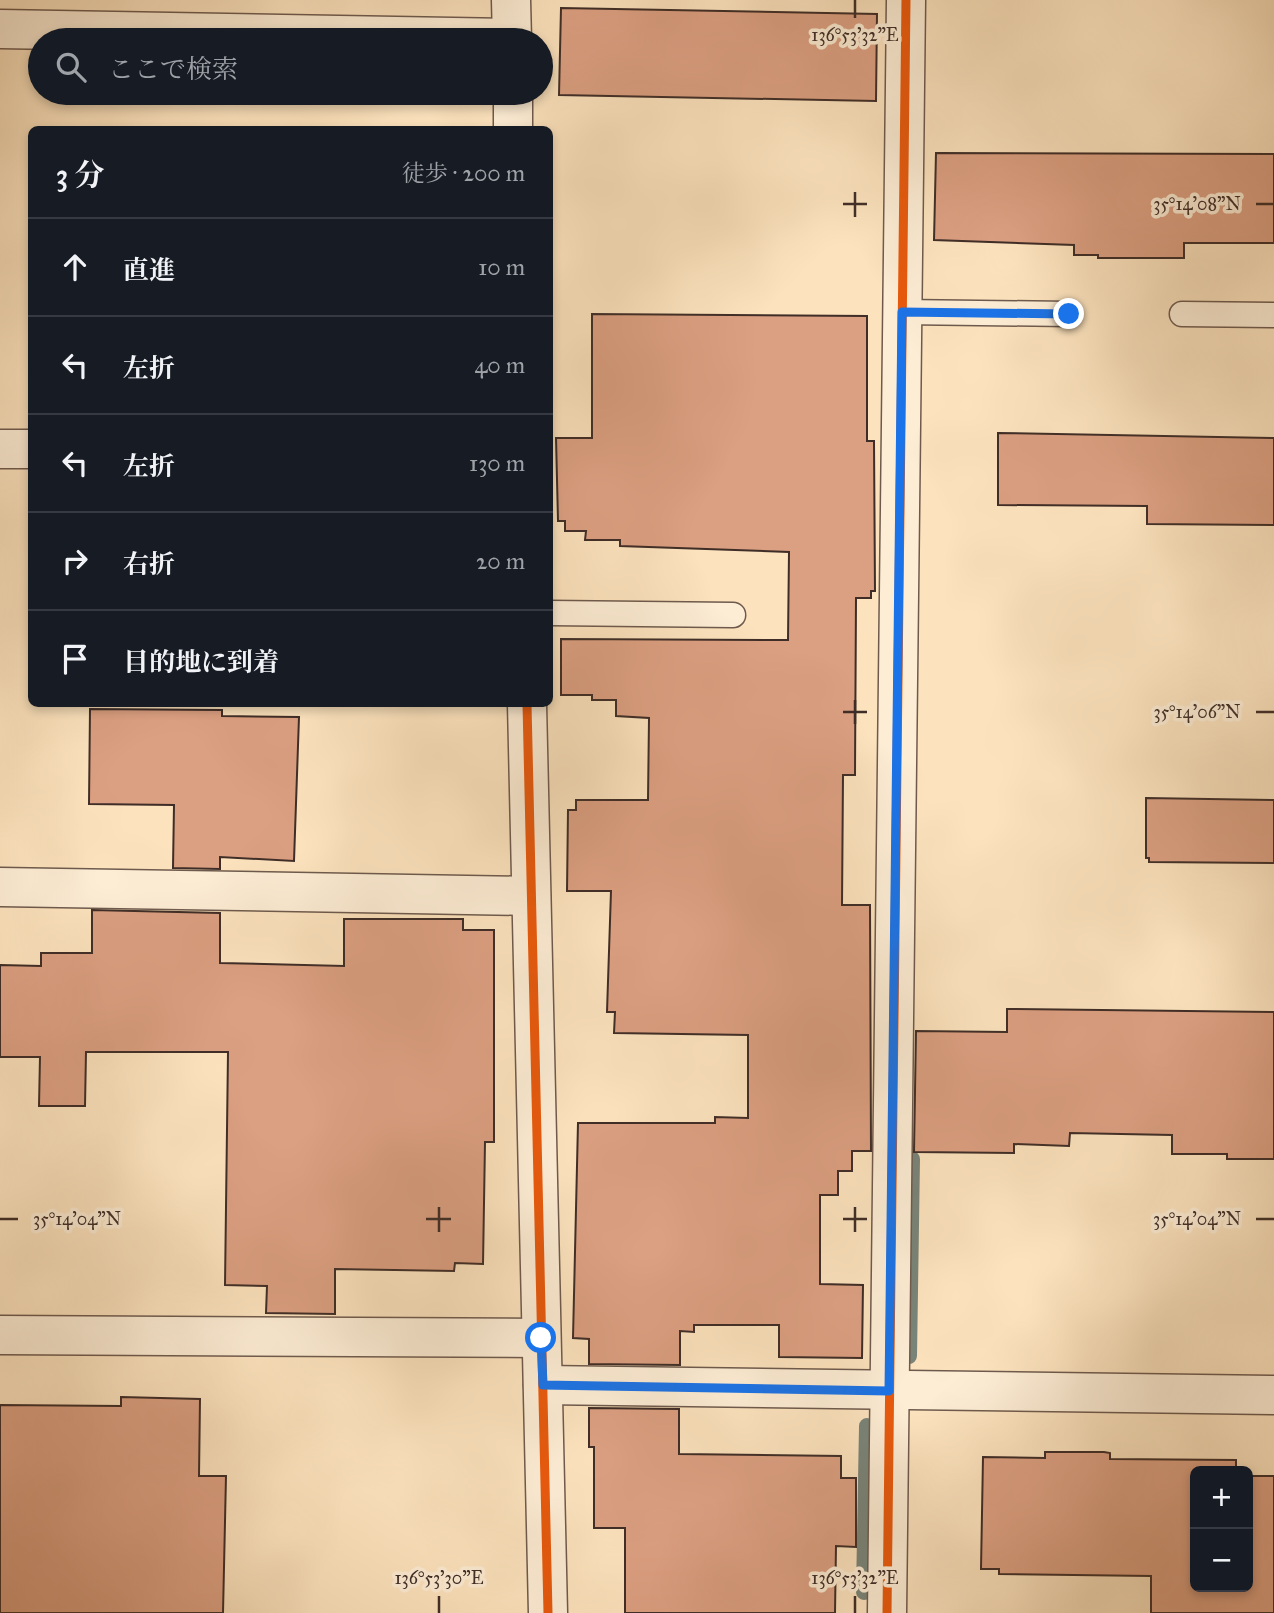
<!DOCTYPE html>
<html lang="ja">
<meta charset="utf-8">
<style>
body{margin:0;font-family:"IM FELL Great Primer","Noto Serif JP",serif;background:#242831;color:#f1f3f6}
.controls{position:absolute;right:21px;bottom:21px;display:grid;overflow:hidden;border-radius:10px;box-shadow:0 4px 10px #0003}
.controls button{width:63px;height:63px;display:grid;place-items:center;padding:0;border:0;border-bottom:2px solid #363941;background:#171b24;color:#f1f3f6;font:35px sans-serif}
.stop{position:absolute;width:21px;height:21px;margin:-16px;border:5px solid #1a73e8;border-radius:50%;background:#fff}
.stop.end{background:#1a73e8;border-color:#fff;box-shadow:0 2px 7px #0008}
.list{margin:0;padding:0;list-style:none}
h2{display:flex;justify-content:space-between;align-items:center;height:91px;margin:0;padding:0 28px;font-size:30px}
h2 small{font-size:23px;font-weight:400;color:#9ea1a6}
.list li{display:grid;grid-template-columns:46px 1fr auto;gap:21px;align-items:center;box-sizing:border-box;height:98px;padding:0 28px;border-top:2px solid #363941}
.list b{display:block;font-size:26px;white-space:nowrap}
.list em{font-size:23px;font-style:normal;color:#9ea1a6}
.icon{flex:none;width:38px;height:38px;fill:none;stroke:currentColor;stroke-width:2;stroke-linecap:round;stroke-linejoin:round}
.map{position:relative;flex:none;width:1274px;height:1613px;overflow:hidden}
.search{position:absolute;background:#171b24;box-shadow:0 4px 10px #0003;left:28px;top:28px;width:525px;height:77px;display:flex;align-items:center;gap:18px;box-sizing:border-box;padding:0 24px;border-radius:38px;color:#9ea1a6;font-size:26px}
.panel{position:absolute;background:#171b24;box-shadow:0 4px 10px #0003;left:28px;top:126px;width:525px;height:581px;border-radius:10px}
.map>svg:first-child{display:block}
.lines{fill:none;stroke-linecap:round;stroke-linejoin:round}
.stream{stroke:#798479;stroke-width:16}
.building{fill:#db9f81;stroke:#3f2d27;stroke-width:2}
.lane-casing{stroke:#6e5a4d;stroke-width:27}
.street-casing{stroke:#6e5a4d;stroke-width:41}
.lane{stroke:#fdedd5;stroke-width:24}
.street{stroke:#fdedd5;stroke-width:38}
.cycleway-casing{stroke:#fdedd5;stroke-width:13}
.cycleway{stroke:#e8590c;stroke-width:9}
.route{stroke:#1a73e8;stroke-width:9}
.ticks{fill:none;stroke:#3f2d27;stroke-width:2.5}
.ticks-label{font-size:18px;text-anchor:middle;fill:#3f2d27;stroke:#fdedd5;stroke-width:7;stroke-linejoin:round;paint-order:stroke}
</style>
<div class="map">
<svg width="1274" height="1613" viewBox="0 0 1274 1613">
<rect width="100%" height="100%" fill="#fce3be"/>
<filter id="stains"><feTurbulence type="fractalNoise" baseFrequency=".00286" numOctaves="4"/><feColorMatrix values="0 0 0 0 .2 0 0 0 0 .09 0 0 0 0 .02 0 0 0 .5 -.17"/></filter>
<radialGradient id="worn" r=".72"><stop offset=".6" stop-color="#630" stop-opacity="0"/><stop offset="1" stop-color="#630" stop-opacity=".3"/></radialGradient>
<g class="lines">
<g class="stream">
<path d="M 909,1356 L 912,1159"/>
<path d="M 864,1592 L 867,1426"/>
</g>
</g>
<g class="building">
<path d="M 561,8 L 877,14 L 876,101 L 559,95 Z"/>
<path d="M 936,153 L 1274,154 L 1274,243 L 1184,243 L 1184,258 L 1098,258 L 1098,255 L 1074,255 L 1074,245 L 934,240 Z"/>
<path d="M 592,314 L 867,316 L 867,441 L 874,441 L 875,591 L 871,591 L 871,598 L 856,598 L 855,775 L 843,775 L 842,905 L 870,905 L 871,1151 L 852,1151 L 852,1171 L 838,1171 L 838,1195 L 820,1195 L 820,1284 L 863,1285 L 862,1358 L 779,1357 L 779,1325 L 694,1325 L 694,1332 L 680,1331 L 680,1365 L 589,1364 L 589,1339 L 573,1338 L 578,1123 L 715,1123 L 715,1117 L 748,1118 L 748,1035 L 614,1033 L 615,1012 L 607,1012 L 611,891 L 567,891 L 568,810 L 576,810 L 576,800 L 648,800 L 649,718 L 616,716 L 616,700 L 592,700 L 592,695 L 561,695 L 561,639 L 788,640 L 789,552 L 620,546 L 620,540 L 585,540 L 586,531 L 565,531 L 565,521 L 558,521 L 556,438 L 592,438 Z"/>
<path d="M 998,433 L 1274,438 L 1274,525 L 1147,524 L 1147,506 L 998,505 Z"/>
<path d="M 90,709 L 222,710 L 222,716 L 299,717 L 294,861 L 220,857 L 220,869 L 173,868 L 174,805 L 89,804 Z"/>
<path d="M 1146,798 L 1274,800 L 1274,863 L 1149,862 L 1149,858 L 1146,858 Z"/>
<path d="M 92,910 L 220,913 L 220,963 L 344,966 L 344,919 L 463,919 L 463,930 L 494,930 L 494,1142 L 485,1142 L 483,1264 L 455,1263 L 454,1271 L 335,1269 L 335,1314 L 266,1313 L 267,1286 L 225,1285 L 228,1052 L 86,1052 L 85,1106 L 39,1106 L 40,1057 L 0,1057 L 0,965 L 41,966 L 41,953 L 92,953 Z"/>
<path d="M 1007,1009 L 1274,1012 L 1274,1159 L 1227,1159 L 1227,1154 L 1172,1154 L 1172,1135 L 1070,1133 L 1069,1146 L 1014,1144 L 1014,1153 L 914,1152 L 916,1031 L 1007,1032 Z"/>
<path d="M 121,1397 L 200,1399 L 199,1476 L 226,1476 L 223,1613 L 0,1613 L 0,1405 L 121,1406 Z"/>
<path d="M 589,1408 L 679,1409 L 679,1454 L 841,1456 L 841,1478 L 856,1478 L 856,1547 L 836,1546 L 835,1613 L 625,1613 L 625,1528 L 594,1528 L 594,1447 L 589,1447 Z"/>
<path d="M 1045,1452 L 1104,1452 L 1110,1453 L 1110,1459 L 1236,1460 L 1236,1471 L 1195,1471 L 1195,1587 L 1248,1587 L 1248,1476 L 1274,1476 L 1274,1613 L 1151,1613 L 1151,1576 L 999,1574 L 999,1569 L 981,1569 L 983,1457 L 1045,1458 Z"/>
</g>
<g class="lines">
<defs>
<g id="lane">
<path d="M 902,312 L 1069,314"/>
<path d="M 1182,314 L 1274,315"/>
<path d="M 550,613 L 733,615"/>
</g>
<g id="street">
<path d="M 511,0 L 512,40"/>
<path d="M 0,29 L 511,38"/>
<path d="M 513,93 L 513,130"/>
<path d="M 0,449 L 32,449"/>
<path d="M 527,704 L 548,1613"/>
<path d="M 0,887 L 531,896"/>
<path d="M 0,1335 L 541,1338"/>
<path d="M 543,1385 L 1274,1395"/>
<path d="M 887,1613 L 906,0"/>
</g>
</defs>
<use href="#lane" class="lane-casing"/>
<use href="#street" class="street-casing"/>
<use href="#lane" class="lane"/>
<use href="#street" class="street"/>
<defs>
<g id="cycleway">
<path d="M 527,704 L 548,1613"/>
<path d="M 887,1613 L 906,0"/>
</g>
</defs>
<use href="#cycleway" class="cycleway-casing"/>
<use href="#cycleway" class="cycleway"/>
</g>
<g class="lines">
<path class="route" d="M 541,1338 L 543,1385 L 889,1391 L 902,312 L 1069,314"/>
</g>
<path class="ticks" d="M 855,0 L 855,18M 855,192 L 855,217M 843,204 L 867,204M 1256,204 L 1274,204M 855,700 L 855,724M 843,712 L 867,712M 1256,712 L 1274,712M 439,1207 L 439,1232M 855,1207 L 855,1232M 0,1219 L 18,1219M 426,1219 L 451,1219M 843,1219 L 867,1219M 1256,1219 L 1274,1219M 439,1596 L 439,1613M 855,1596 L 855,1613"/>
<g class="ticks-label">
<text x="855" y="41">136°53'32"E</text>
<text x="1197" y="210">35°14'08"N</text>
<text x="1197" y="718">35°14'06"N</text>
<text x="77" y="1225">35°14'04"N</text>
<text x="1197" y="1225">35°14'04"N</text>
<text x="439" y="1584">136°53'30"E</text>
<text x="855" y="1584">136°53'32"E</text>
</g>
<rect width="100%" height="100%" filter="url(#stains)"/>
<rect width="100%" height="100%" fill="url(#worn)"/>
</svg>
<div class="controls">
<button>+</button>
<button>−</button>
</div>
<div class="stop" style="left:541px;top:1338px"></div>
<div class="stop end" style="left:1069px;top:314px"></div>
<div class="search"><svg class="icon" aria-label="search" viewBox="0 0 24 24"><circle cx="10" cy="10" r="6"/><path d="M15 15l6 6"/></svg>ここで検索</div>
<section class="panel">
<h2>3 分<small>徒歩 · 200 m</small></h2>
<ul class="list">
<li><svg class="icon" aria-label="ahead" viewBox="0 0 24 24"><path d="M12 20V5M6 11l6-6 6 6"/></svg><div><b>直進</b></div><em>10 m</em></li>
<li><svg class="icon" aria-label="left" viewBox="0 0 24 24"><path d="M17 20v-9H6M10 6l-5 5 5 5"/></svg><div><b>左折</b></div><em>40 m</em></li>
<li><svg class="icon" aria-label="left" viewBox="0 0 24 24"><path d="M17 20v-9H6M10 6l-5 5 5 5"/></svg><div><b>左折</b></div><em>130 m</em></li>
<li><svg class="icon" aria-label="right" viewBox="0 0 24 24"><path d="M7 20v-9h11M14 6l5 5-5 5"/></svg><div><b>右折</b></div><em>20 m</em></li>
<li><svg class="icon" aria-label="arrive" viewBox="0 0 24 24"><path d="M6 21V4h12l-3 4 3 4H6"/></svg><div><b>目的地に到着</b></div></li>
</ul>
</section>
</div>
